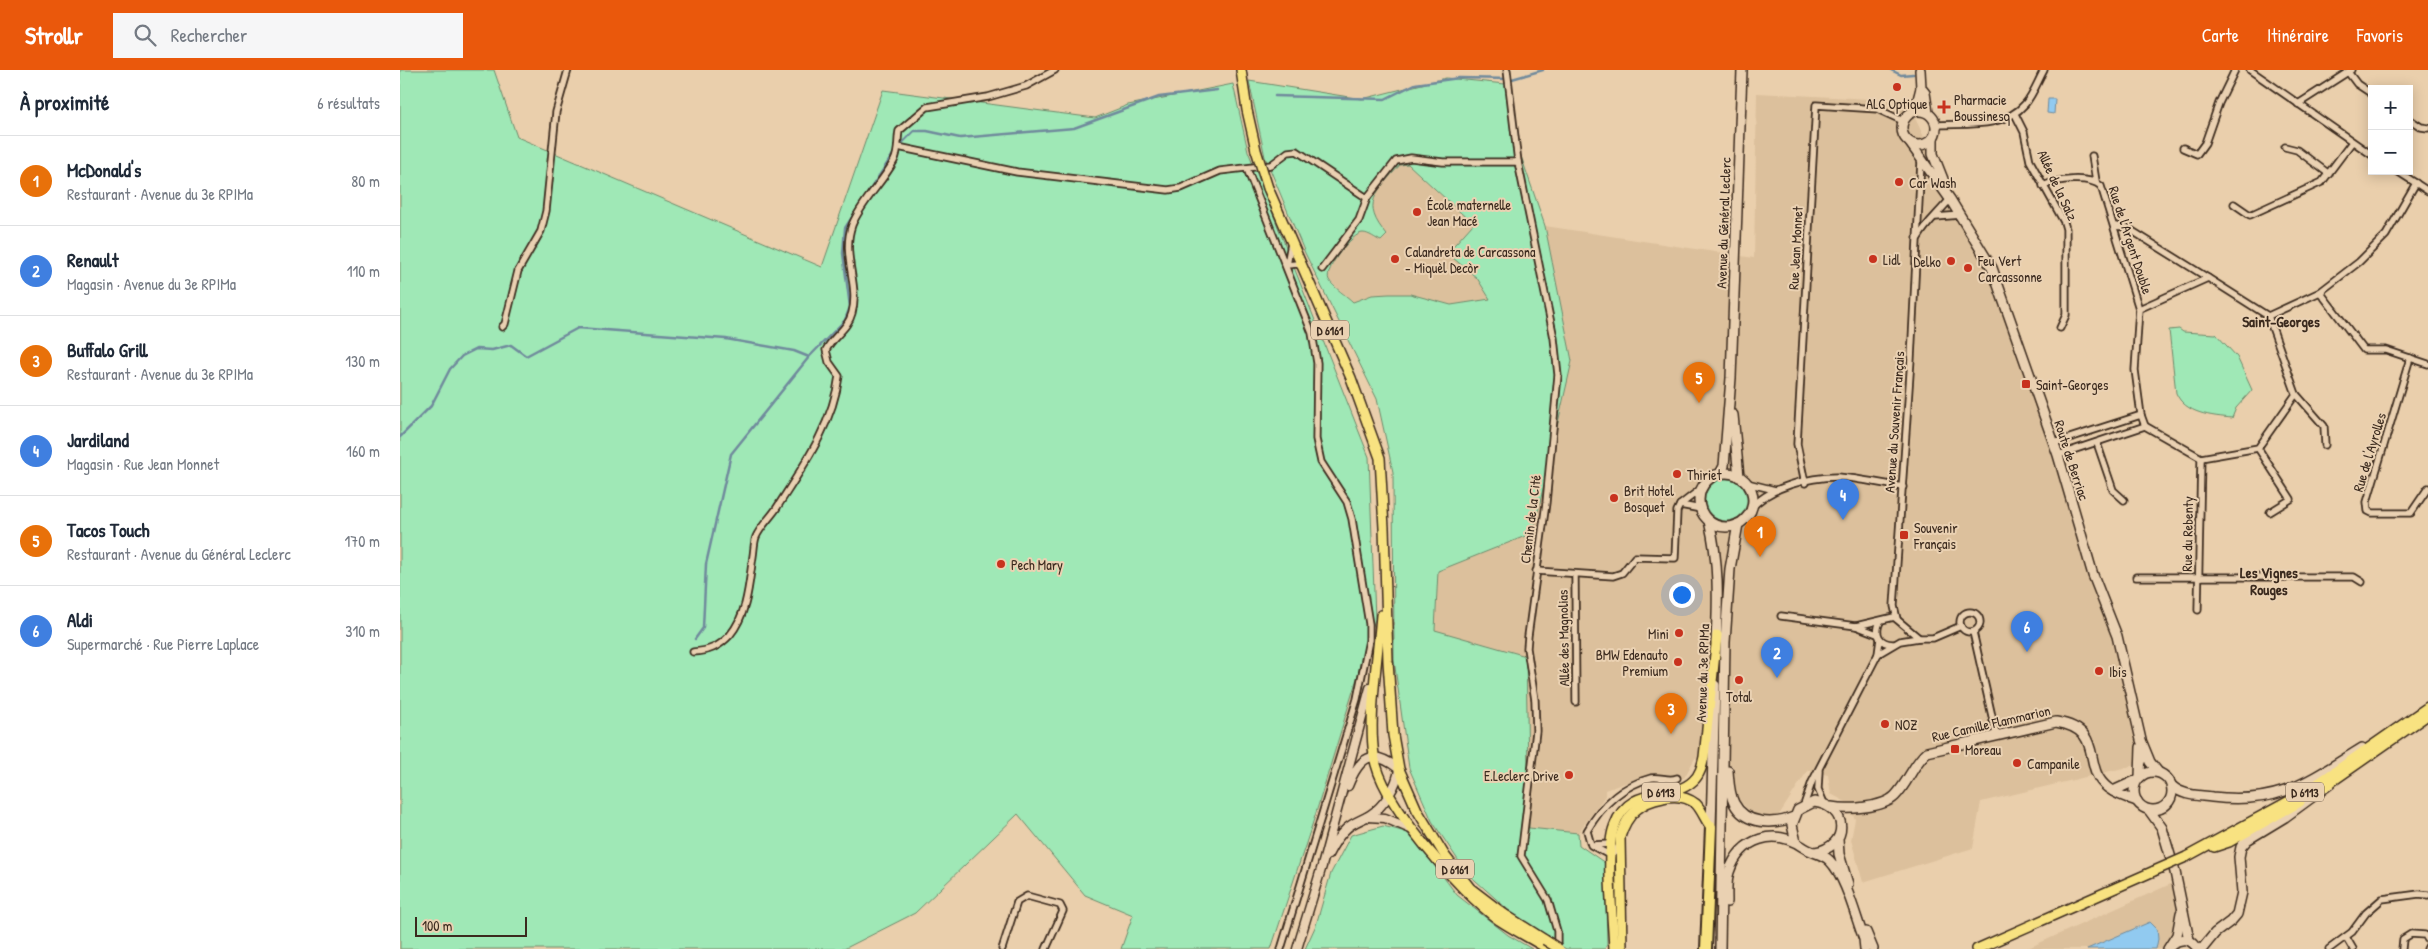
<!DOCTYPE html>
<html lang="fr">
<meta charset="utf-8">
<style>
body{margin:0;font-family:"Patrick Hand",sans-serif;background:#f6f6f7;color:#1f2937}
.controls{position:absolute;right:15px;top:15px;display:grid;overflow:hidden;border-radius:0px;box-shadow:0 2px 12px #0003}
.controls button{width:45px;height:45px;display:grid;place-items:center;padding:0;border:0;border-bottom:1px solid #e0e1e3;background:#fff;color:#1f2937;font:25px sans-serif}
.scale{position:absolute;left:15px;bottom:12px;width:112px;box-sizing:border-box;padding-left:5px;border:2px solid #3b2a1e;border-top:0;font-size:14px;line-height:18px;white-space:nowrap;color:#3b2a1e;-webkit-text-stroke:4px #ead1b2;paint-order:stroke}
.you{position:absolute;left:1281px;top:524px;width:18px;height:18px;margin:-12px;border:4px solid #fff;border-radius:50%;background:#1a73e8;box-shadow:0 0 0 8px #1a73e833}
.badge{display:grid;place-items:center;width:32px;height:32px;border-radius:50%;background:#ea580c;color:#fff;font-size:16px;font-weight:700}
.pin{position:absolute;translate:-50% -41px;filter:drop-shadow(0 1px 2px #0008)}
.pin::after{content:'';position:absolute;top:26px;width:18px;height:15px;background:inherit;clip-path:polygon(0 0,100% 0,50% 100%)}
.list{margin:0;padding:0;list-style:none}
h2{display:flex;justify-content:space-between;align-items:center;height:65px;margin:0;padding:0 20px;font-size:21px}
h2 small{font-size:16px;font-weight:400;color:#747a83}
.list li{display:grid;grid-template-columns:32px 1fr auto;gap:15px;align-items:center;box-sizing:border-box;height:90px;padding:0 20px;border-top:1px solid #e0e1e3}
.list b{display:block;font-size:19px;white-space:nowrap}
.list p{margin:0;font-size:16px;white-space:nowrap;color:#747a83}
.list em{font-size:16px;font-style:normal;color:#747a83}
.icon{flex:none;width:28px;height:28px;fill:none;stroke:currentColor;stroke-width:2;stroke-linecap:round;stroke-linejoin:round}
.map{position:relative;flex:none;width:2028px;height:879px;overflow:hidden}
header{display:flex;align-items:center;gap:30px;box-sizing:border-box;height:70px;padding:0 25px;background:#ea580c;color:#fff}
header strong{font-size:24px}
nav{display:flex;gap:28px;margin-inline-start:auto;font-size:18px}
.search{width:350px;height:45px;background:#f6f6f7;display:flex;align-items:center;gap:12px;box-sizing:border-box;padding:0 18px;border-radius:0px;color:#747a83;font-size:19px}
main{display:flex}
aside{flex:1;background:#fff}
.map>svg:first-child{display:block}
.built{fill:#dcc09c}
.green{fill:#9fe8b6;stroke:#6d896a;fill-rule:evenodd}
.water{fill:#91caf0;stroke:#6f8a9c}
.lines{fill:none;stroke-linecap:round;stroke-linejoin:round}
.stream{stroke:#6f8a9c;stroke-width:2.5}
.minor-casing{stroke:#3b2a1e;stroke-width:9}
.tertiary-casing{stroke:#3b2a1e;stroke-width:11}
.secondary-casing{stroke:#3b2a1e;stroke-width:12}
.primary-casing{stroke:#3b2a1e;stroke-width:12}
.trunk-casing{stroke:#3b2a1e;stroke-width:14}
.minor{stroke:#ead1b2;stroke-width:5.5}
.tertiary{stroke:#ead1b2;stroke-width:8}
.secondary{stroke:#ead1b2;stroke-width:9}
.primary{stroke:#f8e281;stroke-width:9}
.trunk{stroke:#f8e281;stroke-width:10}
.primary-bridge-casing{stroke:#3b2a1e;stroke-width:12;stroke-linecap:butt}
.primary-bridge{stroke:#f8e281;stroke-width:9}
.poi-dot{fill:#c8321e;stroke:#ead1b2;stroke-width:2}
.labels{text-anchor:middle;dominant-baseline:central;stroke-width:4;stroke-linejoin:round;paint-order:stroke}
.shield{fill:#ead1b2;stroke:#705c4a;stroke-width:1}
.shield-label{font-size:12px;font-weight:bold;fill:#3b2a1e}
.poi-label{font-size:14px;fill:#3b2a1e;stroke:#ead1b2;text-anchor:start}
.street-label{font-size:14px;fill:#3b2a1e;stroke:#ead1b2}
.neighbourhood-label{font-size:15px;font-weight:bold;fill:#3b2a1e;stroke:#ead1b2}
</style>
<header>
<strong>Strollr</strong>
<div class="search"><svg class="icon" aria-label="search" viewBox="0 0 24 24"><circle cx="10" cy="10" r="6"/><path d="M15 15l6 6"/></svg>Rechercher</div>
<nav><a>Carte</a><a>Itinéraire</a><a>Favoris</a></nav>
</header>
<main>
<aside>
<h2>À proximité<small>6 résultats</small></h2>
<ul class="list">
<li><span class="badge" style="background:#e8710a">1</span><div><b>McDonald's</b><p>Restaurant · Avenue du 3e RPIMa</p></div><em>80 m</em></li>
<li><span class="badge" style="background:#3f7fe0">2</span><div><b>Renault</b><p>Magasin · Avenue du 3e RPIMa</p></div><em>110 m</em></li>
<li><span class="badge" style="background:#e8710a">3</span><div><b>Buffalo Grill</b><p>Restaurant · Avenue du 3e RPIMa</p></div><em>130 m</em></li>
<li><span class="badge" style="background:#3f7fe0">4</span><div><b>Jardiland</b><p>Magasin · Rue Jean Monnet</p></div><em>160 m</em></li>
<li><span class="badge" style="background:#e8710a">5</span><div><b>Tacos Touch</b><p>Restaurant · Avenue du Général Leclerc</p></div><em>170 m</em></li>
<li><span class="badge" style="background:#3f7fe0">6</span><div><b>Aldi</b><p>Supermarché · Rue Pierre Laplace</p></div><em>310 m</em></li>
</ul>
</aside>
<div class="map">
<svg width="2028" height="879" viewBox="0 0 2028 879">
<rect width="100%" height="100%" fill="#eacfac"/>
<filter id="ink" filterUnits="userSpaceOnUse"><feTurbulence type="fractalNoise" baseFrequency=".02" numOctaves="2"/><feDisplacementMap in="SourceGraphic" scale="10" xChannelSelector="R" yChannelSelector="G"/><feConvolveMatrix kernelMatrix="1 2 1 2 8 2 1 2 1" color-interpolation-filters="sRGB"/></filter>
<g filter="url(#ink)">
<g class="built">
<path d="M 1357,23 L 1507,31 L 1604,237 L 1622,298 L 1709,549 L 1740,694 L 1581,732 L 1573,778 L 1463,812 L 1451,770 L 1455,749 L 1446,732 L 1431,724 L 1428,705 L 1408,700 L 1377,748 L 1352,744 L 1337,728 L 1333,696 L 1295,688 L 1284,708 L 1254,703 L 1205,720 L 1205,726 L 1178,763 L 1129,758 L 1126,586 L 1035,561 L 1038,501 L 1133,463 L 1172,291 L 1145,156 L 1354,188 Z"/>
<path d="M 1008,94 L 1073,155 L 1047,183 L 1077,208 L 1090,229 L 1051,235 L 1010,224 L 989,224 L 972,225 L 953,232 L 929,210 L 927,202 L 931,194 L 956,164 L 964,162 L 981,171 L 987,166 L 975,151 L 971,133 L 978,120 L 1000,95 Z"/>
<path d="M 1773,813 L 1777,845 L 1773,865 L 1762,879 L 1626,879 Z"/>
</g>
<g class="green">
<path d="M 0,0 L 94,0 L 117,67 L 422,197 L 483,20 L 695,48 L 728,35 L 833,14 L 848,81 L 969,387 L 975,549 L 915,746 L 871,879 L 721,879 L 733,845 L 685,825 L 618,744 L 515,843 L 444,879 L 0,879 Z"/>
<path d="M 1046,8 L 1105,14 L 1121,86 L 1145,156 L 1172,291 L 1133,463 L 1038,501 L 1035,560 L 1126,586 L 1129,758 L 1178,763 L 1179,775 L 1205,793 L 1207,874 L 1205,879 L 1166,879 L 1115,846 L 1066,802 L 1032,751 L 1009,698 L 994,590 L 993,402 L 977,329 L 905,183 L 865,87 L 849,11 L 962,29 ZM 1008,94 L 1073,154 L 1047,183 L 1077,208 L 1090,229 L 1051,235 L 1010,224 L 989,224 L 972,225 L 953,232 C 946,225 934,218 929,210 C 923,200 953,162 963,163 C 969,163 976,169 981,171 L 987,165 C 960,134 976,122 1000,95 Z"/>
<path d="M 1779,259 L 1783,262 L 1816,264 L 1837,287 L 1852,320 L 1836,338 L 1832,348 C 1812,346 1785,344 1776,323 L 1769,260 Z"/>
<circle cx="1326" cy="430" r="21"/>
<path d="M 983,756 L 1006,762 L 1023,780 L 1057,825 L 1108,865 L 1132,879 L 905,879 L 916,855 L 931,803 L 951,765 Z"/>
</g>
<g class="water">
<path d="M 1648,29 L 1655,29 L 1654,44 L 1647,43 Z"/>
<path d="M 1750,852 L 1757,859 L 1758,869 L 1756,879 L 1687,879 Z"/>
</g>
<g class="lines">
<g class="stream">
<path d="M 1491,0 L 1501,5 L 1513,4"/>
<path d="M 875,26 L 985,29 L 1015,14 L 1059,8 L 1112,9 L 1143,0"/>
<path d="M 499,76 L 514,61 L 527,61 L 560,68 L 674,58 L 759,27 L 817,20"/>
<path d="M 0,367 L 31,336 L 50,299 L 62,286 L 76,279 L 92,280 L 111,275 L 126,286 L 178,258 L 326,269 L 394,281 L 409,287"/>
<path d="M 295,569 L 303,558 L 306,494 L 331,384 L 409,287 L 445,250 L 450,237 L 443,183 L 445,158 L 496,80"/>
</g>
<defs>
<g id="minor">
<path d="M 1107,0 L 1118,92 L 1154,268 L 1158,305 L 1146,433 L 1128,566 L 1127,578 L 1135,630 L 1136,661 L 1121,786 L 1148,830 L 1157,861 L 1157,879"/>
<path d="M 1850,0 L 1972,85"/>
<path d="M 1948,2 L 1957,14 L 1972,24"/>
<path d="M 1898,34 L 1951,0"/>
<path d="M 1615,44 L 1624,62 L 1630,91 L 1664,152 L 1666,159 L 1666,245 L 1660,258"/>
<path d="M 2009,49 L 2021,57 L 2028,58"/>
<path d="M 1536,55 C 1565,53 1604,59 1625,34 C 1633,25 1638,11 1644,0"/>
<path d="M 498,77 L 617,102 L 768,120 L 781,118 L 820,101 L 871,95 L 888,82 L 897,81 L 967,128"/>
<path d="M 1885,77 L 1897,80 L 1929,104"/>
<path d="M 1783,78 L 1797,84 L 1805,73 L 1819,33 L 1835,0"/>
<path d="M 1692,86 L 1696,111"/>
<path d="M 847,99 L 912,263 L 917,293 L 916,369 L 921,392 L 947,432 L 952,449 L 969,554 L 969,570 L 957,629 L 881,879"/>
<path d="M 1997,101 L 2028,121"/>
<path d="M 1643,116 C 1657,109 1689,106 1701,116 L 1739,239"/>
<path d="M 1834,134 L 1850,145 L 1922,112 L 1952,72"/>
<path d="M 1536,147 L 1561,145"/>
<path d="M 1714,156 L 1726,157 L 1808,208"/>
<path d="M 1518,168 C 1526,153 1540,142 1550,129"/>
<path d="M 891,173 L 887,195 L 897,194 L 902,197"/>
<path d="M 922,199 L 959,150 L 967,128 L 996,91 L 1011,88 L 1043,92 L 1118,92"/>
<path d="M 1920,222 L 1964,280 L 1986,280 L 2028,294"/>
<path d="M 102,257 L 105,254 L 118,201 L 141,161 L 146,141 L 156,42 L 168,0"/>
<path d="M 2010,288 L 1967,432 L 1968,441 L 1972,443 L 2011,443 L 2028,418"/>
<path d="M 1896,324 L 1924,356 L 1925,375"/>
<path d="M 1741,345 L 1735,300 L 1739,239 L 1808,208 L 1868,246 L 1920,222 L 1959,192 L 1986,165 L 2016,113"/>
<path d="M 1745,356 L 1801,388 L 1858,378 L 1896,324 L 1868,246"/>
<path d="M 1654,373 L 1741,345 L 1745,356 L 1658,385"/>
<path d="M 1697,373 L 1713,420 L 1724,430"/>
<path d="M 1858,378 L 1891,429 L 1870,442"/>
<path d="M 1347,413 L 1375,420"/>
<path d="M 1405,413 L 1397,374 L 1416,35 L 1477,39 L 1503,51"/>
<path d="M 1280,435 L 1301,439"/>
<path d="M 1351,439 C 1368,417 1410,407 1437,407 C 1458,408 1482,414 1503,417"/>
<path d="M 1136,501 L 1213,506 L 1222,503 L 1235,487 L 1275,488 L 1277,441 L 1280,435 L 1302,418"/>
<path d="M 1175,505 L 1176,632"/>
<path d="M 1736,507 L 1954,507 L 1962,512"/>
<path d="M 1798,540 L 1801,388"/>
<circle cx="1570" cy="552" r="10"/>
<path d="M 1381,546 L 1456,556 L 1477,564"/>
<path d="M 1497,549 L 1494,536 L 1511,289 L 1521,91"/>
<path d="M 1480,552 C 1474,564 1480,574 1493,574"/>
<path d="M 1456,556 L 1494,547 L 1519,568 L 1500,571 L 1478,584"/>
<path d="M 1573,562 L 1596,664"/>
<path d="M 1519,568 L 1533,568 L 1561,556"/>
<path d="M 293,582 C 309,581 319,577 330,565 C 348,543 349,512 353,486 C 354,480 354,472 356,467 C 360,457 370,448 376,439 C 402,398 433,355 439,306 L 429,292 L 426,280 C 433,266 448,259 452,243 C 460,215 441,185 452,155 C 462,131 482,113 494,91 C 499,82 497,71 499,61 L 527,37 L 588,27 L 626,16 L 655,0"/>
<path d="M 1419,701 L 1418,719 L 1424,733"/>
<path d="M 1404,735 L 1412,712 L 1478,584 L 1480,569"/>
<path d="M 1193,775 L 1210,774 L 1213,777"/>
<path d="M 1220,776 L 1211,786 L 1191,775 L 1187,761 C 1201,736 1221,716 1251,708 C 1260,706 1269,712 1277,708"/>
<path d="M 1946,867 L 1953,879"/>
<path d="M 602,879 L 617,832 L 627,826 L 660,835 L 663,841 L 646,879"/>
<path d="M 1929,879 L 1952,862 L 1966,843 L 1982,829 L 2019,824 L 2028,825"/>
<path d="M 2002,879 L 2003,869 L 2011,864 L 2025,865 L 2028,870"/>
<path d="M 2027,879 L 2028,877"/>
</g>
<g id="tertiary">
<path d="M 967,747 L 985,748 L 1013,760"/>
<path d="M 928,785 C 933,775 938,766 946,759 C 953,752 962,750 970,745 C 984,736 997,716 999,699 C 972,678 960,686 948,716"/>
<path d="M 897,879 L 922,796 L 970,618"/>
</g>
<g id="secondary">
<path d="M 1521,18 L 1525,23 L 1528,43"/>
<circle cx="1519" cy="58" r="17"/>
<path d="M 1515,41 L 1521,18 L 1520,0"/>
<path d="M 1533,68 L 1533,84 L 1546,117"/>
<path d="M 1510,73 L 1550,129 L 1592,198 L 1658,385 L 1693,505 L 1717,566 L 1741,670 L 1750,692 L 1758,702"/>
<path d="M 1333,345 L 1339,407"/>
<circle cx="1326" cy="430" r="27"/>
<path d="M 1320,404 L 1324,396 L 1331,308 L 1342,0"/>
<path d="M 1309,451 C 1319,491 1318,530 1316,572"/>
<path d="M 1328,701 C 1329,712 1329,723 1334,733 C 1345,755 1374,755 1394,747"/>
<circle cx="1753" cy="721" r="19"/>
<path d="M 1740,707 L 1741,677"/>
<path d="M 1772,716 C 1783,726 1798,725 1812,727 C 1880,735 1907,712 1962,678"/>
<path d="M 1713,721 L 1737,710"/>
<path d="M 1431,737 C 1447,740 1483,738 1495,726 C 1508,713 1513,694 1527,682 L 1656,652 C 1707,660 1680,697 1708,718 C 1716,724 1727,728 1737,731"/>
<path d="M 1749,740 L 1762,758 L 1775,802 L 1789,870"/>
<path d="M 1311,757 L 1315,615"/>
<path d="M 1438,769 L 1439,784 L 1448,814"/>
<path d="M 1396,772 L 1392,755 L 1398,740 L 1414,732 C 1449,736 1450,777 1415,782"/>
<path d="M 1327,832 C 1327,823 1326,811 1329,802 C 1341,767 1375,758 1403,777 C 1411,783 1423,783 1430,791 C 1447,809 1455,846 1464,869 L 1465,879"/>
<path d="M 1466,862 L 1473,879"/>
<path d="M 1773,873 C 1783,867 1791,869 1798,879"/>
<path d="M 1320,879 L 1325,572 L 1330,499 L 1338,454"/>
<path d="M 1768,879 L 1777,865 L 1781,843"/>
<path d="M 1802,879 L 1815,863 L 1831,851 L 1837,844 L 1842,822 L 1839,787 L 1841,777 L 1847,770 L 1885,747 L 1930,714"/>
</g>
<g id="primary">
<path d="M 841,0 L 847,40 L 856,80"/>
<path d="M 868,118 L 951,308 L 980,388 L 984,458 L 988,591 L 993,665 L 999,699 L 1017,740 L 1045,786 L 1070,818 L 1104,844 L 1145,870"/>
<path d="M 981,545 C 978,586 968,646 974,685 C 980,732 1060,822 1099,850 C 1114,860 1132,869 1148,879"/>
<path d="M 1924,717 L 2026,646"/>
<path d="M 1814,777 L 1829,772 L 1900,732"/>
<path d="M 1786,787 L 1904,723 L 2028,637"/>
<path d="M 1214,879 C 1213,850 1205,781 1214,757 C 1229,713 1271,732 1293,711 C 1300,705 1302,696 1304,687 L 1317,565"/>
<path d="M 1222,879 L 1220,767 C 1227,744 1240,732 1263,728 C 1275,725 1286,726 1296,734 C 1302,740 1305,750 1311,757"/>
<path d="M 1577,879 L 1754,801"/>
</g>
<path id="trunk" d="M 1306,879 L 1311,757"/>
</defs>
<use href="#minor" class="minor-casing"/>
<use href="#tertiary" class="tertiary-casing"/>
<use href="#secondary" class="secondary-casing"/>
<use href="#primary" class="primary-casing"/>
<use href="#trunk" class="trunk-casing"/>
<use href="#minor" class="minor"/>
<use href="#tertiary" class="tertiary"/>
<use href="#secondary" class="secondary"/>
<use href="#primary" class="primary"/>
<use href="#trunk" class="trunk"/>
<defs>
<g id="primary-bridge">
<path d="M 856,80 L 868,118"/>
<path d="M 1754,801 L 1786,787"/>
<path d="M 1145,870 L 1159,879"/>
</g>
</defs>
<use href="#primary-bridge" class="primary-bridge-casing"/>
<use href="#primary-bridge" class="primary-bridge"/>
</g>
</g>
<g class="poi-dot">
<circle cx="1497" cy="17" r="5"/>
<path d="M1541.5 29.5h5v5h5v5h-5v5h-5v-5h-5v-5h5z"/>
<circle cx="1499" cy="112" r="5"/>
<circle cx="1017" cy="142" r="5"/>
<circle cx="995" cy="189" r="5"/>
<circle cx="1473" cy="189" r="5"/>
<circle cx="1551" cy="191" r="5"/>
<circle cx="1568" cy="198" r="5"/>
<rect x="1621" y="309" width="10" height="10" rx="2.5"/>
<circle cx="1277" cy="404" r="5"/>
<circle cx="1214" cy="428" r="5"/>
<rect x="1499" y="460" width="10" height="10" rx="2.5"/>
<circle cx="601" cy="494" r="5"/>
<circle cx="1279" cy="563" r="5"/>
<circle cx="1278" cy="592" r="5"/>
<circle cx="1699" cy="601" r="5"/>
<circle cx="1339" cy="610" r="5"/>
<circle cx="1485" cy="654" r="5"/>
<rect x="1550" y="674" width="10" height="10" rx="2.5"/>
<circle cx="1617" cy="693" r="5"/>
<circle cx="1169" cy="705" r="5"/>
</g>
<g class="labels">
<g class="shield">
<rect x="911" y="250.5" width="38" height="19" rx="4"/>
<rect x="1242" y="712.5" width="38" height="19" rx="4"/>
<rect x="1886" y="712.5" width="38" height="19" rx="4"/>
<rect x="1036" y="789.5" width="38" height="19" rx="4"/>
</g>
<g class="shield-label">
<text x="930" y="260">D 6161</text>
<text x="1261" y="722">D 6113</text>
<text x="1905" y="722">D 6113</text>
<text x="1055" y="799">D 6161</text>
</g>
<g class="poi-label">
<text x="1554" y="29">Pharmacie<tspan x="1554" dy="16">Boussinesq</tspan></text>
<text x="1497" y="33" text-anchor="middle">ALG Optique</text>
<text x="1509" y="112">Car Wash</text>
<text x="1027" y="134">École maternelle<tspan x="1027" dy="16">Jean Macé</tspan></text>
<text x="1005" y="181">Calandreta de Carcassona<tspan x="1005" dy="16">- Miquèl Decòr</tspan></text>
<text x="1483" y="189">Lidl</text>
<text x="1578" y="190">Feu Vert<tspan x="1578" dy="16">Carcassonne</tspan></text>
<text x="1541" y="191" text-anchor="end">Delko</text>
<text x="1636" y="314">Saint-Georges</text>
<text x="1287" y="404">Thiriet</text>
<text x="1224" y="420">Brit Hotel<tspan x="1224" dy="16">Bosquet</tspan></text>
<text x="1514" y="457">Souvenir<tspan x="1514" dy="16">Français</tspan></text>
<text x="611" y="494">Pech Mary</text>
<text x="1269" y="563" text-anchor="end">Mini</text>
<text x="1268" y="584" text-anchor="end">BMW Edenauto<tspan x="1268" dy="16">Premium</tspan></text>
<text x="1709" y="601">Ibis</text>
<text x="1339" y="626" text-anchor="middle">Total</text>
<text x="1495" y="654">NOZ</text>
<text x="1565" y="679">Moreau</text>
<text x="1627" y="693">Campanile</text>
<text x="1159" y="705" text-anchor="end">E.Leclerc Drive</text>
</g>
<g class="street-label">
<text transform="translate(1658 115) rotate(65)">Allée de la Salz</text>
<text transform="translate(1323 153) rotate(-88)">Avenue du Général Leclerc</text>
<text transform="translate(1731 170) rotate(72)">Rue de l'Argent Double</text>
<text transform="translate(1395 178) rotate(-87)">Rue Jean Monnet</text>
<text transform="translate(1494 352) rotate(-86)">Avenue du Souvenir Français</text>
<text transform="translate(1969 382) rotate(-73)">Rue de l'Ayrolles</text>
<text transform="translate(1672 390) rotate(72)">Route de Berriac</text>
<text transform="translate(1130 449) rotate(-83)">Chemin de la Cité</text>
<text transform="translate(1787 464) rotate(-89)">Rue du Rebenty</text>
<text transform="translate(1163 568) rotate(-91)">Allée des Magnolias</text>
<text transform="translate(1302 603) rotate(-88)">Avenue du 3e RPIMa</text>
<text transform="translate(1591 653) rotate(-13)">Rue Camille Flammarion</text>
</g>
<g class="neighbourhood-label">
<text x="1881" y="251">Saint-Georges</text>
<text x="1869" y="502">Les Vignes<tspan x="1869" dy="17">Rouges</tspan></text>
</g>
</g>
</svg>
<div class="controls">
<button>+</button>
<button>−</button>
</div>
<div class="scale">100 m</div>
<div class="you"></div>
<div class="pin badge" style="left:1360px;top:487px;background:#e8710a">1</div>
<div class="pin badge" style="left:1377px;top:608px;background:#3f7fe0">2</div>
<div class="pin badge" style="left:1271px;top:664px;background:#e8710a">3</div>
<div class="pin badge" style="left:1443px;top:450px;background:#3f7fe0">4</div>
<div class="pin badge" style="left:1299px;top:333px;background:#e8710a">5</div>
<div class="pin badge" style="left:1627px;top:582px;background:#3f7fe0">6</div>
</div>
</main>
